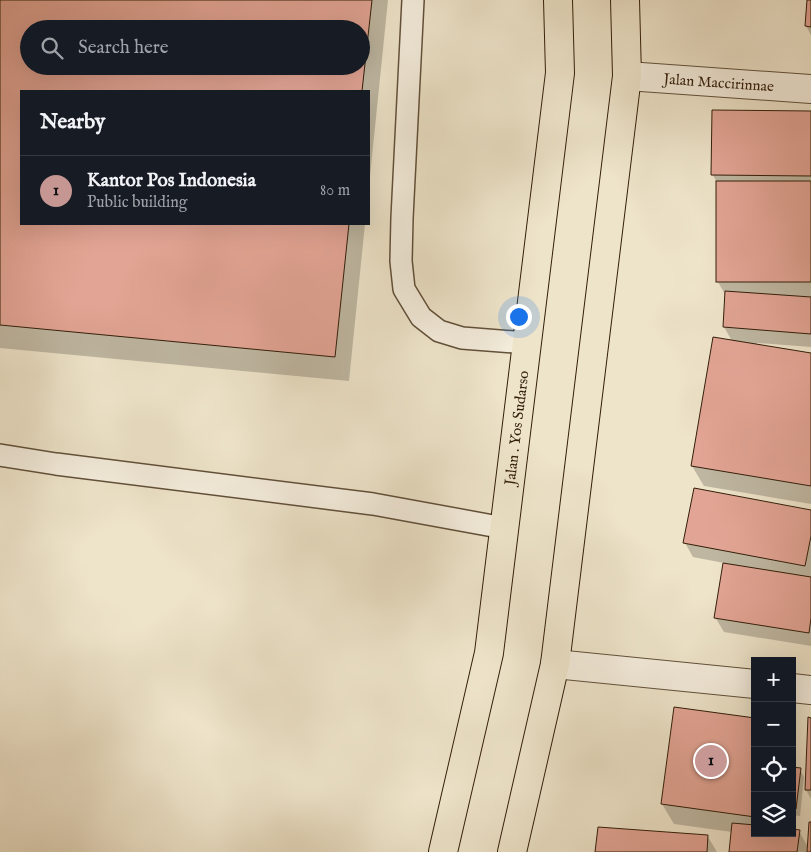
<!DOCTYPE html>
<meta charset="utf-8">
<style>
body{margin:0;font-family:"IM FELL English",serif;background:#20242c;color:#f1f3f6}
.controls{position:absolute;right:15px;bottom:15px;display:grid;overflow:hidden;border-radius:0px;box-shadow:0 5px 20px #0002}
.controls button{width:45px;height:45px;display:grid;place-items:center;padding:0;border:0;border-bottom:1px solid #363941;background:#171b24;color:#f1f3f6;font:25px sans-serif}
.you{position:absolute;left:518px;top:316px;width:18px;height:18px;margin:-12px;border:4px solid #fff;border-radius:50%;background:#1a73e8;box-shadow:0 0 0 8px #1a73e833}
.badge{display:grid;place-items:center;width:32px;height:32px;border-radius:50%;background:#c59692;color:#111;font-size:16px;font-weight:700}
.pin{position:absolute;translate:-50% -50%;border:2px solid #fff;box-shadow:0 1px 5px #0006}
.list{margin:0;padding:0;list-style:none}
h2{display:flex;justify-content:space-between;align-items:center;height:65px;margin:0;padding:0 20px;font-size:21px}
h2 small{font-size:16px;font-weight:400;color:#9ea1a6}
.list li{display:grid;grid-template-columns:32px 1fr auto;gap:15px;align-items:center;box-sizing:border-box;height:70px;padding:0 20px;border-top:1px solid #363941}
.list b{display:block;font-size:19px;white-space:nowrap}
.list p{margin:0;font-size:16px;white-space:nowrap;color:#9ea1a6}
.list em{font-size:16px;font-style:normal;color:#9ea1a6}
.icon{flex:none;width:28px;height:28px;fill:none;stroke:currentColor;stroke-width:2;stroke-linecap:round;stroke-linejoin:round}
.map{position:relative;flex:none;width:811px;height:852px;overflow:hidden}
.search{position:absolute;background:#171b24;box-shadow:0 5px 20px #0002;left:20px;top:20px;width:350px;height:55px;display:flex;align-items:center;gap:12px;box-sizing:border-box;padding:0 18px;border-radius:28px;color:#9ea1a6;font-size:19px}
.panel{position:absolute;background:#171b24;box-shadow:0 5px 20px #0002;left:20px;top:90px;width:350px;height:135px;border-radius:0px}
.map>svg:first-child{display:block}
.shadow{fill:#0003;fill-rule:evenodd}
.building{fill:#e2a494;stroke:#321e0a;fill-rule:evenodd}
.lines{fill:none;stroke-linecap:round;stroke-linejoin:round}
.lane-casing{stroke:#61503a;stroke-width:24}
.street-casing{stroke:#61503a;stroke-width:30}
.highway-casing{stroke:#321e0a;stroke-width:30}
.lane{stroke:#f4eddd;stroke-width:21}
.street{stroke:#f4eddd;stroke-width:28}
.highway{stroke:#eee4ca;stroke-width:28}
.labels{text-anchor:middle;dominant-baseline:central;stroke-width:5;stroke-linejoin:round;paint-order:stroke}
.street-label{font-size:15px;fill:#321e0a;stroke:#f4eddd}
</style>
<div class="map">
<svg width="811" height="852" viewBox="0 0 811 852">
<rect width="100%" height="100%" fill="#eee4ca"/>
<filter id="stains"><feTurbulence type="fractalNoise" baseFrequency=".004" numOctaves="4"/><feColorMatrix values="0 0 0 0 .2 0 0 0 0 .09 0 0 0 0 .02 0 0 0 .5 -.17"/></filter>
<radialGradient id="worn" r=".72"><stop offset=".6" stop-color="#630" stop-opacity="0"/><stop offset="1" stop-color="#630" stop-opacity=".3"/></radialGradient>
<g class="shadow">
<path d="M 0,0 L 388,0 L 369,186 L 369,91 L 21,91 L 21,224 L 365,224 L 349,381 L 0,348 ZM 29,29 L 361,29 L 361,66 L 29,66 Z"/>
<path d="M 808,0 L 811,0 L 811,35 L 806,26 Z"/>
<path d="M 811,113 L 811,347 L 757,343 L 757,345 L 811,354 L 811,504 L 704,486 L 692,466 L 732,341 L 724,327 L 726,296 L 718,282 L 718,184 L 712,174 Z"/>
<path d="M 811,511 L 811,646 L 724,632 L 715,617 L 724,563 L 693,557 L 685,543 Z"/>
<path d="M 755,719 L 755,833 L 792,833 L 799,831 L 808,847 L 811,823 L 811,852 L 730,852 L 732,832 L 674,824 L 662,804 Z"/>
<path d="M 811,719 L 811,799 L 806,790 Z"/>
<path d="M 792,769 L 800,770 L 804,777 L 800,816 L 792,815 Z"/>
<path d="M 708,837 L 717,852 L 597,852 Z"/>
</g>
<g class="building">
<path d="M 0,0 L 372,0 L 362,91 L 21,91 L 21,224 L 349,224 L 335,357 L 0,325 ZM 29,29 L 361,29 L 361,66 L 29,66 Z"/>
<path d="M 807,0 L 811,0 L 811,27 L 805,26 Z"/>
<path d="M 712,110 L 811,111 L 811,176 L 711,175 Z"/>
<rect x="716" y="181" width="95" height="101"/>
<path d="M 725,291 L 811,297 L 811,334 L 723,327 Z"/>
<path d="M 713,337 L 811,353 L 811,486 L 691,466 Z"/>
<path d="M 694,488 L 811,510 L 811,536 L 805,566 L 683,543 Z"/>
<path d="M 723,563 L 811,577 L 811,618 L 809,633 L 714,618 Z"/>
<path d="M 674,707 L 755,718 L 755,817 L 661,804 Z"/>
<path d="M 808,717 L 811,718 L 811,790 L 805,790 Z"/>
<path d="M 792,767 L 801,768 L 796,809 L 792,808 Z"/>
<path d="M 809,822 L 811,822 L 811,852 L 807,852 Z"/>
<path d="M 732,823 L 755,825 L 755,833 L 792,833 L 792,829 L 800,830 L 797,852 L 729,852 Z"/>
<path d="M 598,827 L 708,835 L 707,852 L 595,852 Z"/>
</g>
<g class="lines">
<defs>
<g id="lane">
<path d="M 413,0 L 402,218 L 401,261 L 404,289 L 421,317 L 439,331 L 462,338 L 527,343"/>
<path d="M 0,455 L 56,464 L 373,504 L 504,528"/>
</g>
<g id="street">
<path id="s1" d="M 627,76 L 811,89"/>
<path d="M 555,664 L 755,684"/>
<path d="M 792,688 L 811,690"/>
</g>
<g id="highway">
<path id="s2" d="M 443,852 L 489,653 L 560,73 L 558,0"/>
<path d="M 512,852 L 555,664 L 627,76 L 625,0"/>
</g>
</defs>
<use href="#lane" class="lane-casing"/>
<use href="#street" class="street-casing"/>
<use href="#highway" class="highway-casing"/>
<use href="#lane" class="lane"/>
<use href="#street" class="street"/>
<use href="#highway" class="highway"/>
</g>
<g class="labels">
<g class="street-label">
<text stroke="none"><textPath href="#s1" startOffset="92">Jalan Maccirinnae</textPath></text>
<text stroke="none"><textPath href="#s2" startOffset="431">Jalan . Yos Sudarso</textPath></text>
</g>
</g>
<rect width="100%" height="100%" filter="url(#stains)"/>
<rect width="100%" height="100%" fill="url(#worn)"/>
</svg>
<div class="controls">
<button>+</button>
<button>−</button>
<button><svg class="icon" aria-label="locate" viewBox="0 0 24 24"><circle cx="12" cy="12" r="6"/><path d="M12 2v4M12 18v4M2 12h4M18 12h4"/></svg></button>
<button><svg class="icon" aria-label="layers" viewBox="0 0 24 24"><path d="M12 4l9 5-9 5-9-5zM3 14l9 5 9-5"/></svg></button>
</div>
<div class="you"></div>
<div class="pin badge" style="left:711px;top:761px">1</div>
<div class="search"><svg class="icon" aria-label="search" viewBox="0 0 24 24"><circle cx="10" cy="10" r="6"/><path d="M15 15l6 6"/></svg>Search here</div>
<section class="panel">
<h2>Nearby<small></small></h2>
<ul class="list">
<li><span class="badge">1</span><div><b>Kantor Pos Indonesia</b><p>Public building</p></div><em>80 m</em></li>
</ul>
</section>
</div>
